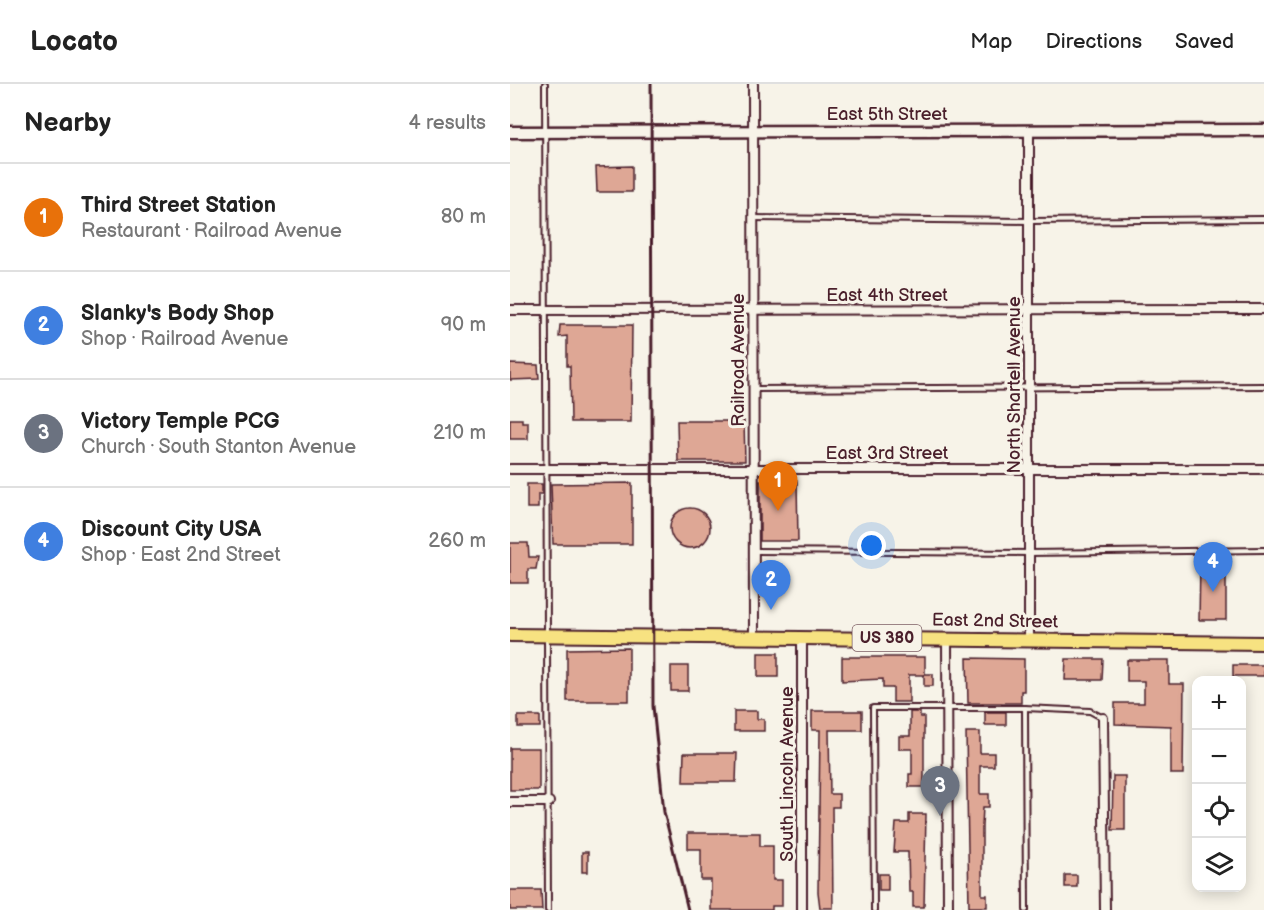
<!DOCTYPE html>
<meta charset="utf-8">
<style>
body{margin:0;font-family:"Balsamiq Sans",sans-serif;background:#f6f6f6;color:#222}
.controls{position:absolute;right:18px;bottom:18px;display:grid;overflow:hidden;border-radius:12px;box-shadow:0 3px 15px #0003}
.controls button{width:54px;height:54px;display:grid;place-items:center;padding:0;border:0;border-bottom:2px solid #e0e0e0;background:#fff;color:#222;font:30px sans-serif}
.you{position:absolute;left:362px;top:462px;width:21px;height:21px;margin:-15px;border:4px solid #fff;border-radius:50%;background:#1a73e8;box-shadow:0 0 0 9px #1a73e833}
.badge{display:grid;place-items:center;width:39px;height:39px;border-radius:50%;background:#7c3aed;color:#fff;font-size:20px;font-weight:700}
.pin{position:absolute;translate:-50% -50px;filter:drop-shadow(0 2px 3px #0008)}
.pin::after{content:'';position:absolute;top:32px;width:21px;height:18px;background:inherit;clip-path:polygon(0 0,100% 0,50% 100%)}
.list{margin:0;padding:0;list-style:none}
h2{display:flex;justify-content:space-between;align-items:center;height:78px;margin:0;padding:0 24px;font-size:26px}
h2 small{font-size:20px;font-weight:400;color:#767676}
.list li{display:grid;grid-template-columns:39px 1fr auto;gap:18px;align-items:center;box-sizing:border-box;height:108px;padding:0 24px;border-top:2px solid #e0e0e0}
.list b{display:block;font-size:22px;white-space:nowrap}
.list p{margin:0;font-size:20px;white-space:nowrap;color:#767676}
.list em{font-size:20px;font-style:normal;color:#767676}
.icon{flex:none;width:33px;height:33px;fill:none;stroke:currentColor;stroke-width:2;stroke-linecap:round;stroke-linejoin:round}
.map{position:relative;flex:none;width:754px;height:826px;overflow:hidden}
header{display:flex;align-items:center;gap:36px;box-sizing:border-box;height:84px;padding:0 30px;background:#fff;border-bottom:2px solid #e0e0e0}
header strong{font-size:28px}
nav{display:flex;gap:33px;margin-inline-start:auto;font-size:21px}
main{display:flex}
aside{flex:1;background:#fff}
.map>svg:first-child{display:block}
.building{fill:#dea795;stroke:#4a1f2b;stroke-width:1.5}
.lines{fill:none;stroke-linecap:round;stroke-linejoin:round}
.lane-casing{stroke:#4a1f2b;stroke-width:8}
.street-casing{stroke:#4a1f2b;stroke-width:12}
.secondary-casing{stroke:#4a1f2b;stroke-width:15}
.primary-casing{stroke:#4a1f2b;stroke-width:16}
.lane{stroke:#f7f3e8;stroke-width:4}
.street{stroke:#f7f3e8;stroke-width:8}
.secondary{stroke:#f7f3e8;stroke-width:10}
.primary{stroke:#f7e281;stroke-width:12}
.rail{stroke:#4a1f2b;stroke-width:3}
.labels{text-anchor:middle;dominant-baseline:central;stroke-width:6;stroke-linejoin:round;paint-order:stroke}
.shield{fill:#f7f3e8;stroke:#7e5f64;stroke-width:1.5}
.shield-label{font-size:16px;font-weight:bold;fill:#4a1f2b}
.street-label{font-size:18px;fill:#4a1f2b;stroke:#f7f3e8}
</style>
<header>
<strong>Locato</strong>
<nav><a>Map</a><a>Directions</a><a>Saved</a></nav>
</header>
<main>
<aside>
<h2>Nearby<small>4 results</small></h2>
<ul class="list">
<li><span class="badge" style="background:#e8710a">1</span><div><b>Third Street Station</b><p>Restaurant · Railroad Avenue</p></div><em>80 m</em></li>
<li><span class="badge" style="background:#3f7fe0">2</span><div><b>Slanky's Body Shop</b><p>Shop · Railroad Avenue</p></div><em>90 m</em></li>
<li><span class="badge" style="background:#6b7280">3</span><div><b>Victory Temple PCG</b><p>Church · South Stanton Avenue</p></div><em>210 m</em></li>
<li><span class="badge" style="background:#3f7fe0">4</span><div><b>Discount City USA</b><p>Shop · East 2nd Street</p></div><em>260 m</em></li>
</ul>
</aside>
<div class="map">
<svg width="754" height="826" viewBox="0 0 754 826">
<rect width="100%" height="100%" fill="#f7f3e8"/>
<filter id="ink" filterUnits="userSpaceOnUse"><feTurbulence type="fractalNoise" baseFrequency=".0167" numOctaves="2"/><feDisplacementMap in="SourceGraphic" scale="12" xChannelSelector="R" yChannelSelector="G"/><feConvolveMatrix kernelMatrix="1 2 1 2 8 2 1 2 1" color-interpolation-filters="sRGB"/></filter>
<g filter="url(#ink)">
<g class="building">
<path d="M 122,82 L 122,108 L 87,108 L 86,83 Z"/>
<path d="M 50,241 L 122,241 L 121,338 L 61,338 L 60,282 L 57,282 L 57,252 L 49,253 Z"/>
<path d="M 0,280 L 28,281 L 29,295 L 0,296 Z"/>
<path d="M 0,335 L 12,335 L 12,338 L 18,338 L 18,355 L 0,355 Z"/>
<path d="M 167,337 L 234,337 L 235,377 L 168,377 Z"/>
<path d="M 250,397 L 287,397 L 288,457 L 250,457 Z"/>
<path d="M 122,399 L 122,460 L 43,460 L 41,400 Z"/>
<path d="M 17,400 L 32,400 L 32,410 L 28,410 L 28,424 L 17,424 Z"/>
<circle cx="180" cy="444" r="20"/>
<path d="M 0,459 L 18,459 L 19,473 L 28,473 L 26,485 L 18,485 L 18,499 L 0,499 Z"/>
<path d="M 698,472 L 713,472 L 713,481 L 716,481 L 716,536 L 689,536 L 690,481 L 698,481 Z"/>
<path d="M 119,564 L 119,617 L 57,617 L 57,565 Z"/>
<rect x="248" y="569" width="20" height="24"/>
<path d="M 332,573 L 415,573 L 415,590 L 423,590 L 423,602 L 414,602 L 414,591 L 399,591 L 399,618 L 383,618 L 383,604 L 373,604 L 373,595 L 332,597 Z"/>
<path d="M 457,574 L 514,575 L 514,607 L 511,607 L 511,619 L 458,619 Z"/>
<path d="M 556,575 L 593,575 L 592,596 L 555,596 Z"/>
<path d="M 617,576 L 659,576 L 659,600 L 674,600 L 673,690 L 661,690 L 661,642 L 605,640 L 605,619 L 634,619 L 634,597 L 617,597 Z"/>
<rect x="723" y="581" width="31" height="11"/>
<rect x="161" y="582" width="17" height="25"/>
<path d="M 224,627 L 247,627 L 247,635 L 254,635 L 254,647 L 224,647 Z"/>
<path d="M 302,627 L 352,627 L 352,646 L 319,646 L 320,710 L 329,710 L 329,723 L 322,723 L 323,824 L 310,824 L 308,808 L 310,646 L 302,646 Z"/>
<path d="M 400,628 L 410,628 L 410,633 L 414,633 L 414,703 L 399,703 L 399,690 L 402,690 L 402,665 L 389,665 L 389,652 L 400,652 Z"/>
<rect x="475" y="628" width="21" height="13"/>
<rect x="8" y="632" width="22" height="11"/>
<path d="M 456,648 L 470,648 L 470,669 L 484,669 L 484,682 L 470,682 L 470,710 L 479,710 L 479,723 L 473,723 L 472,742 L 472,811 L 477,811 L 477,823 L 459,823 Z"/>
<rect x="0" y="664" width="29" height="42"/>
<path d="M 174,669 L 227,669 L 226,698 L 173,698 Z"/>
<path d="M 603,692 L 615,692 L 615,746 L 602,746 Z"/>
<path d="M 399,730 L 416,730 L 414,823 L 403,823 L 403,808 L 399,808 L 398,768 L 384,768 L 386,739 L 399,739 Z"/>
<path d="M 178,749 L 250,749 L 250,762 L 263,762 L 263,796 L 272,796 L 272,822 L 262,822 L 262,826 L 201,826 L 201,796 L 191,796 L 191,765 L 178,765 Z"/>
<rect x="72" y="768" width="6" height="20"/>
<rect x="369" y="790" width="9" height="16"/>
<rect x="555" y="791" width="12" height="12"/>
<path d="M 0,806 L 31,806 L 32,826 L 0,826 Z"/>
</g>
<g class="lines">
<defs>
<g id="lane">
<path d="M 35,0 L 38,826"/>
<path d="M 243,134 L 519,137 L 754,135"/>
<path d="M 245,305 L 754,302"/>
<path d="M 244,467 L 519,469 L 754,466"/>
<path d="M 515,624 L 516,826"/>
<path d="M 364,826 L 363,624 L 515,624 L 580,627 L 593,634"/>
</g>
<g id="street">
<path d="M 243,0 L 244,552"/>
<path d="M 0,226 L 754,225"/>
<path d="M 0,385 L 754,385"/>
<path d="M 292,553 L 292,826"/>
<path d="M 437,555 L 438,826"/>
<path d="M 519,556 L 519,46"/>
<path d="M 593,634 L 595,826"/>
<path d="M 0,718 L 39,718"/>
</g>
<path id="secondary" d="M 0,48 L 754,46"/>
<path id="primary" d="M 0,551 L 754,559"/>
</defs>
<use href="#lane" class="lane-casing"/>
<use href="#street" class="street-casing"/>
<use href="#secondary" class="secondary-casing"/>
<use href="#primary" class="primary-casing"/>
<use href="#lane" class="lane"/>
<use href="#street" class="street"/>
<use href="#secondary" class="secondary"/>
<use href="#primary" class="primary"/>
<path class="rail" d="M 141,0 L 143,622 L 154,728 L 178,826"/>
</g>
</g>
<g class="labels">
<rect class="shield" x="342.5" y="541" width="69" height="26" rx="4.5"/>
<g class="shield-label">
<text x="377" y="554">US 380</text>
</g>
<g class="street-label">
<text x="377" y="30">East 5th Street</text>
<text x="377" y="211">East 4th Street</text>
<text transform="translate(228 276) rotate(-90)">Railroad Avenue</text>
<text transform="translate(504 301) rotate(-90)">North Shartell Avenue</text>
<text x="377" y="369">East 3rd Street</text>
<text transform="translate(485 537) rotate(1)">East 2nd Street</text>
<text transform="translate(277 690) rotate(-90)">South Lincoln Avenue</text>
</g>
</g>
</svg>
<div class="controls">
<button>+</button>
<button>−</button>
<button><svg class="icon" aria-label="locate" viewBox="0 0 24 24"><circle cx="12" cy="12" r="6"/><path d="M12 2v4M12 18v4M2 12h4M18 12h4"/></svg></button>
<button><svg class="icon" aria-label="layers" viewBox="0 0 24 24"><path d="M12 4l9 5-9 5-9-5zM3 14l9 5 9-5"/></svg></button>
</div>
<div class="you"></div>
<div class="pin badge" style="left:268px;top:427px;background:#e8710a">1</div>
<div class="pin badge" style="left:261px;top:526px;background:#3f7fe0">2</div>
<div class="pin badge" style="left:430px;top:732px;background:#6b7280">3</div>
<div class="pin badge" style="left:703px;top:508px;background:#3f7fe0">4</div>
</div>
</main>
